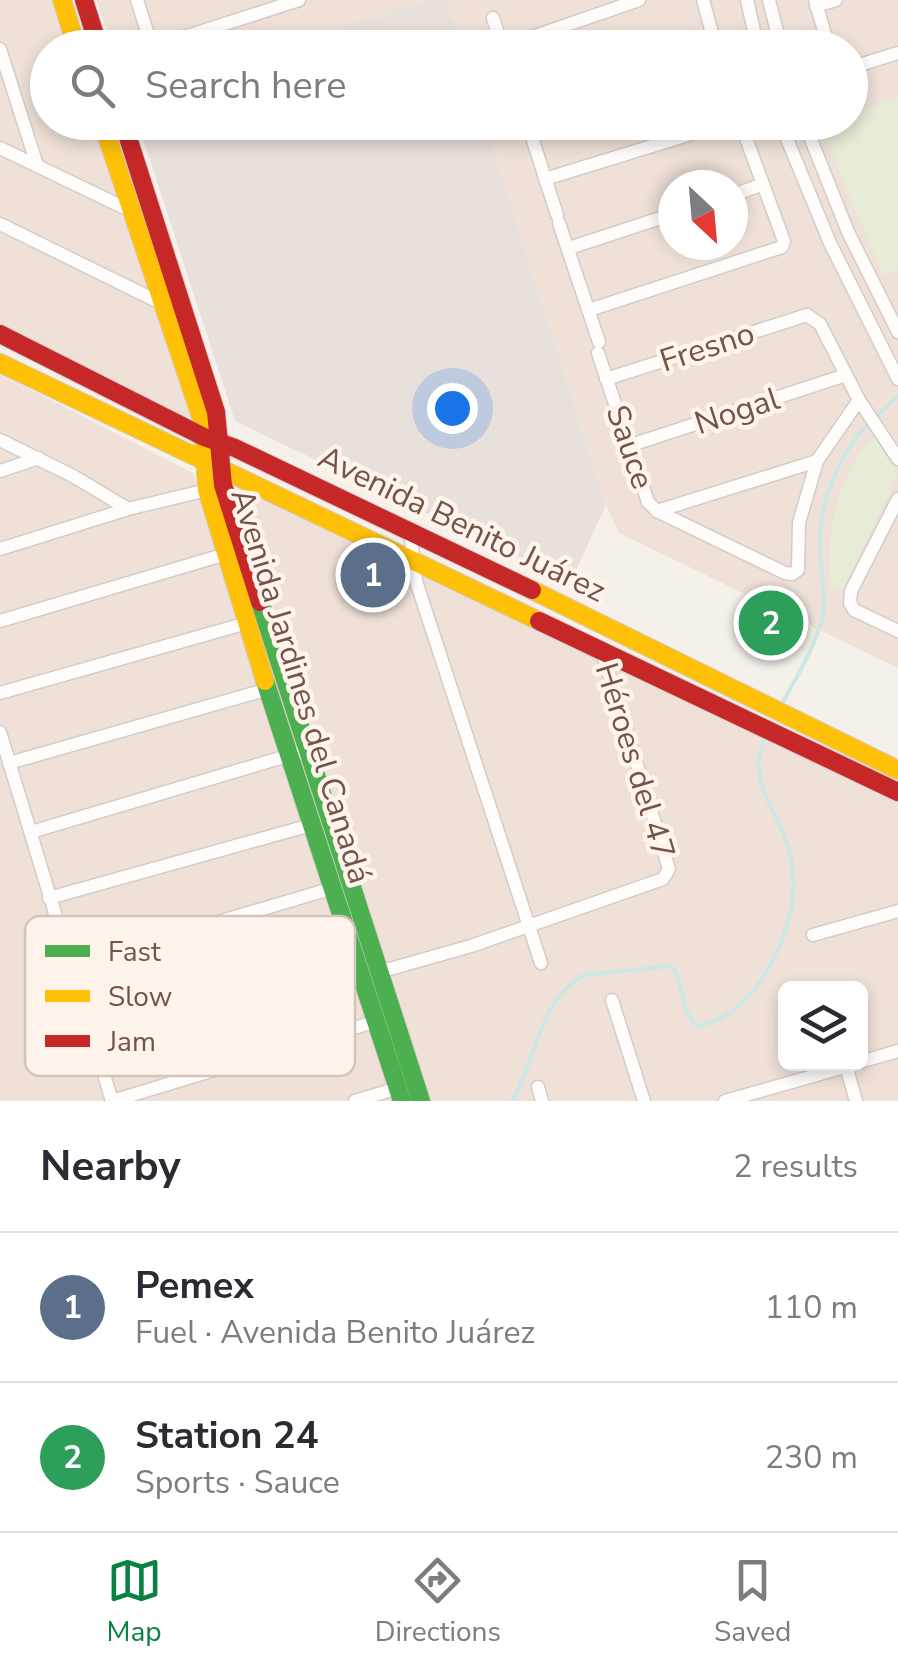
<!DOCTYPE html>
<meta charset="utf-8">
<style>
body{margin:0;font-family:"Nunito Sans",sans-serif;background:#f2f2f3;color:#2b2b33}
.controls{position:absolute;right:30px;bottom:30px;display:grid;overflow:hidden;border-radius:15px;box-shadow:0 5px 15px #0003}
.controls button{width:90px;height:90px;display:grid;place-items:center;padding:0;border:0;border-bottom:2px solid #e1e1e2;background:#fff;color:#2b2b33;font:50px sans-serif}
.compass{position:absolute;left:658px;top:170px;width:90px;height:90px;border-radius:50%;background:#fff;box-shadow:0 5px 15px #0003;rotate:154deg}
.you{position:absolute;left:452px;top:408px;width:35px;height:35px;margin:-25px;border:8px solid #fff;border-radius:50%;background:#1a73e8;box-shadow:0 0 0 15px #1a73e833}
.badge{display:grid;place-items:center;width:65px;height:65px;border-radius:50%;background:#0b8043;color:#fff;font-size:32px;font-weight:700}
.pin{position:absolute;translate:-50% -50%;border:5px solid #fff;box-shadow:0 2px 10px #0006}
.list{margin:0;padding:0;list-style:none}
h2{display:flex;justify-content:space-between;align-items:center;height:130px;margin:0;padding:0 40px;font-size:42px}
h2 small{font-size:32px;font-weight:400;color:#7c7c81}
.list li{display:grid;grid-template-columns:65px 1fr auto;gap:30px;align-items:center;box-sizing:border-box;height:150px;padding:0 40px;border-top:2px solid #e1e1e2}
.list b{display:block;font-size:38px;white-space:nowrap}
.list p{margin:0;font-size:32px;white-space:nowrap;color:#7c7c81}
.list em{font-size:32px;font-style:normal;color:#7c7c81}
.icon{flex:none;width:55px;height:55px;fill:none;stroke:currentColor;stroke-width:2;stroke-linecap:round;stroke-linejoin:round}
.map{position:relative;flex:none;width:898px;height:1101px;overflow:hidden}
.search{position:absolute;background:#fff;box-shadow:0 5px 15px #0003;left:30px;right:30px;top:30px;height:110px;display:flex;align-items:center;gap:25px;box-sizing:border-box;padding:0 35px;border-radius:55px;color:#7c7c81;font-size:38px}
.sheet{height:430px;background:#fff}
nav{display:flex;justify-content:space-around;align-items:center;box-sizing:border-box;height:140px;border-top:2px solid #e1e1e2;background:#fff;font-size:28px;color:#7c7c81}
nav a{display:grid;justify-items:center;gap:5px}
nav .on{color:#0b8043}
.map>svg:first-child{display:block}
.residential{fill:#efe1d8;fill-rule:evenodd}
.industrial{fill:#e8e0db}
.green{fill:#e6ecd5}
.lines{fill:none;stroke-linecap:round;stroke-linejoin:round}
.stream{stroke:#cce8e6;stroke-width:4}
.street-casing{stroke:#d5cbc7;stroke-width:15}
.fast-casing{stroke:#d5cbc6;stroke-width:20}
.slow-casing{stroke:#d5cbc6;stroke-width:20}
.jam-casing{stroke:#d5cbc6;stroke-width:20}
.street{stroke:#fefdfc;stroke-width:12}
.fast{stroke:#4caf50;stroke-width:18}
.slow{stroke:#ffc107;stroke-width:18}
.jam{stroke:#c62828;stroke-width:18}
.labels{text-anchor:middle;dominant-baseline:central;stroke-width:9;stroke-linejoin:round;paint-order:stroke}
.street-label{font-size:32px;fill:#73534b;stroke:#fef4eb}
.key{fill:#fef4eb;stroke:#d4c4bb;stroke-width:2.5}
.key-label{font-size:28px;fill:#73534b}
</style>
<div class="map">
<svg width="898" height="1101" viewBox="0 0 898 1101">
<rect width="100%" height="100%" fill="#f6f0ea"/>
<g class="residential">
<path d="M 0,0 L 60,0 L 76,47 L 48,48 L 48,122 L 100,123 L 198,431 L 0,325 Z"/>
<path d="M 96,0 L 427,0 L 281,48 L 113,47 Z"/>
<path d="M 447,0 L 898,0 L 898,668 L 619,533 L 606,505 L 485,123 L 850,122 L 850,48 L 462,47 ZM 673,185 L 733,185 L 733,245 L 673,245 Z"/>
<path d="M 0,374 L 193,473 L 393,1101 L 0,1101 Z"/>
<path d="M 237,480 L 898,800 L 898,1101 L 430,1101 L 235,485 ZM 786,988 L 860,988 L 860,1064 L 786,1064 Z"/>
</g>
<g class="industrial">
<path d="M 427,0 L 447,0 L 462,47 L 281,47 Z"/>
<path d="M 138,123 L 485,123 L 606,505 L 570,583 L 235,421 Z"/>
</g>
<g class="green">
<path d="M 898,97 L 898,270 L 883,275 L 819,123 L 850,122 L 851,113 Z"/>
<path d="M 875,436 L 896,473 L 895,481 L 843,589 L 837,591 L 830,587 C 826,536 836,473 875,436 Z"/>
</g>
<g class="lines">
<g class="stream">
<path d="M 876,417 L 898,396"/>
<path d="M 783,702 C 797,676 815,647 822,618 C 827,596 820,572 820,549 C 818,505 838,455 869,423"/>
<path d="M 512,1101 C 537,1060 537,1001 584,975 L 671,966 C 686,983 679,1014 698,1026 C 728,1020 747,1002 763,977 C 790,935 803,886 785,838 C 771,800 747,781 765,737"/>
</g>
<defs>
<g id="street">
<path d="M 137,0 L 152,47"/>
<path d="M 703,0 L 716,48"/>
<path d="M 747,0 L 758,48"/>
<path d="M 769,0 L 781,48"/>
<path d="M 815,0 L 829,48"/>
<path d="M 816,6 L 836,0"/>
<path d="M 493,18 L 503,48"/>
<path d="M 503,47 L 639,0"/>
<path d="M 150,48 L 299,0"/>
<path d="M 0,49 L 37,165"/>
<path d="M 850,68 L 898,53"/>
<path d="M 527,122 L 557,215"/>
<path d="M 780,122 L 830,243 L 898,379"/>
<path d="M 804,122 L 848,232 L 898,332"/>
<path d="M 0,148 L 131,211"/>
<path d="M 545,179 L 730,122"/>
<path d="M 733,195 L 761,185"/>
<path d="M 559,223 L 599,342"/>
<path d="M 0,224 L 163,304"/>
<path d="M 569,248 L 673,214"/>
<path d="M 589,310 L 782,247 L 784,241 L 740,122"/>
<path d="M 598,353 L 648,502 L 657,511 L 785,573 L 792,574 L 798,570 L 799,523 L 817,461 L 859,400"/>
<path d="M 606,379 L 807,315 L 820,324 L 859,400 L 898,459"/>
<path d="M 0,440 L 73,476 L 128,509"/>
<path d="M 628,446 L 846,375"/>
<path d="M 0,471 L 39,458"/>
<path d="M 898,499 L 851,591 L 850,603 L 854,610 L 898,631"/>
<path d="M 657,511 L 817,461"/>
<path d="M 410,532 L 416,581 L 541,963"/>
<path d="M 0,549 L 128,509 L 207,490"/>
<path d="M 0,621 L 226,554"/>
<path d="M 0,693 L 247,623"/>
<path d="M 0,732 L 112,1101"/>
<path d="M 9,763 L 268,689"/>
<path d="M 31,832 L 307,750"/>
<path d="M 49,898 L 311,825"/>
<path d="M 813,935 L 898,911"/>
<path d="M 70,966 L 333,888"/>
<path d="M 379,972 L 471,946 L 663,879 L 669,869 L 601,648"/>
<path d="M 612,1000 L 644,1101"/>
<path d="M 90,1032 L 355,956"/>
<path d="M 860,1062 L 898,1051"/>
<path d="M 846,1066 L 856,1101"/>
<path d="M 538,1087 L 542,1101"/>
<path d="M 112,1101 L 377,1021"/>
<path d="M 355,1101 L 398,1088"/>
<path d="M 725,1101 L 855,1064"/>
</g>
<g id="fast">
<path d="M 260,602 L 421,1101"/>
<path d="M 265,681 L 402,1101"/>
</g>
<g id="slow">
<path d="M 62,0 L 77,48"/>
<path d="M 102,122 L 203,423 L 207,490 L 265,681"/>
<path d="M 0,363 L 539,621"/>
<path d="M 532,590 L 898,770"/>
</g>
<g id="jam">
<path d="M 84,0 L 99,48"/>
<path d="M 123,122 L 216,412 L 223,485 L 260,602"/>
<path d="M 0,334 L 204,437 L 235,448 L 532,590"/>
<path d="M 539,621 L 898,792"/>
</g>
</defs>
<use href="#street" class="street-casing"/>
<use href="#fast" class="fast-casing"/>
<use href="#slow" class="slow-casing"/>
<use href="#jam" class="jam-casing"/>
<use href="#street" class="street"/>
<use href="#fast" class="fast"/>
<use href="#slow" class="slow"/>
<use href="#jam" class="jam"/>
</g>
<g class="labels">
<g class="street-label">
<text transform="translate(707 347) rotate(-18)">Fresno</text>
<text transform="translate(737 411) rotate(-18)">Nogal</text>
<text transform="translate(630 447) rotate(71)">Sauce</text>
<text transform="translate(462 524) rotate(26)">Avenida Benito Juárez</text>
<text transform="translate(301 686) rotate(73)">Avenida Jardines del Canadá</text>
<text transform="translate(635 761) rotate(73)">Héroes del 47</text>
</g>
</g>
<rect x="25" y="916" width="330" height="160" rx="15" class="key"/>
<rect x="45" y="945" width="45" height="12" fill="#4caf50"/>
<rect x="45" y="990" width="45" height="12" fill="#ffc107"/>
<rect x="45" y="1035" width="45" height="12" fill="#c62828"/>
<g class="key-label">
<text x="108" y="961">Fast</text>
<text x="108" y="1006">Slow</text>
<text x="108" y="1051">Jam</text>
</g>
</svg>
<div class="controls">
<button><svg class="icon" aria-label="layers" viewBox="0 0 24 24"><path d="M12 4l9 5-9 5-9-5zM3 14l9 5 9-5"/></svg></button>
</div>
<svg class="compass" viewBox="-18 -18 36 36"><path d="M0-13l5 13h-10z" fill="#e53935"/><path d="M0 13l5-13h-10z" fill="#7c7c81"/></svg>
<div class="you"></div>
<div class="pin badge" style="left:373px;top:575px;background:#5c6f8a">1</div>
<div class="pin badge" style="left:771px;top:623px;background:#2e9e5b">2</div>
<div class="search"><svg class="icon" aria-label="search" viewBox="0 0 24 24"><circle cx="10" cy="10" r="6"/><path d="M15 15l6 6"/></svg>Search here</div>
</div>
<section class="sheet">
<h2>Nearby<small>2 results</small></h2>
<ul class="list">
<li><span class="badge" style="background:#5c6f8a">1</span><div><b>Pemex</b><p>Fuel · Avenida Benito Juárez</p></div><em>110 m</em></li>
<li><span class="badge" style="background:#2e9e5b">2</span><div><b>Station 24</b><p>Sports · Sauce</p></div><em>230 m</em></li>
</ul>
</section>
<nav>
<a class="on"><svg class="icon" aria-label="map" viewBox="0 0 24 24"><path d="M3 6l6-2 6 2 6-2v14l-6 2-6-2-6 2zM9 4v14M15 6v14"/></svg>Map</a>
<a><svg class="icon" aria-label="directions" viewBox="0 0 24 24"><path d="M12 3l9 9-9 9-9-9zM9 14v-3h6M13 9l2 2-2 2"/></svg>Directions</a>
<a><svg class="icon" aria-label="saved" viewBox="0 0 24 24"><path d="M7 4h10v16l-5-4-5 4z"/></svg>Saved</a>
</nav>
